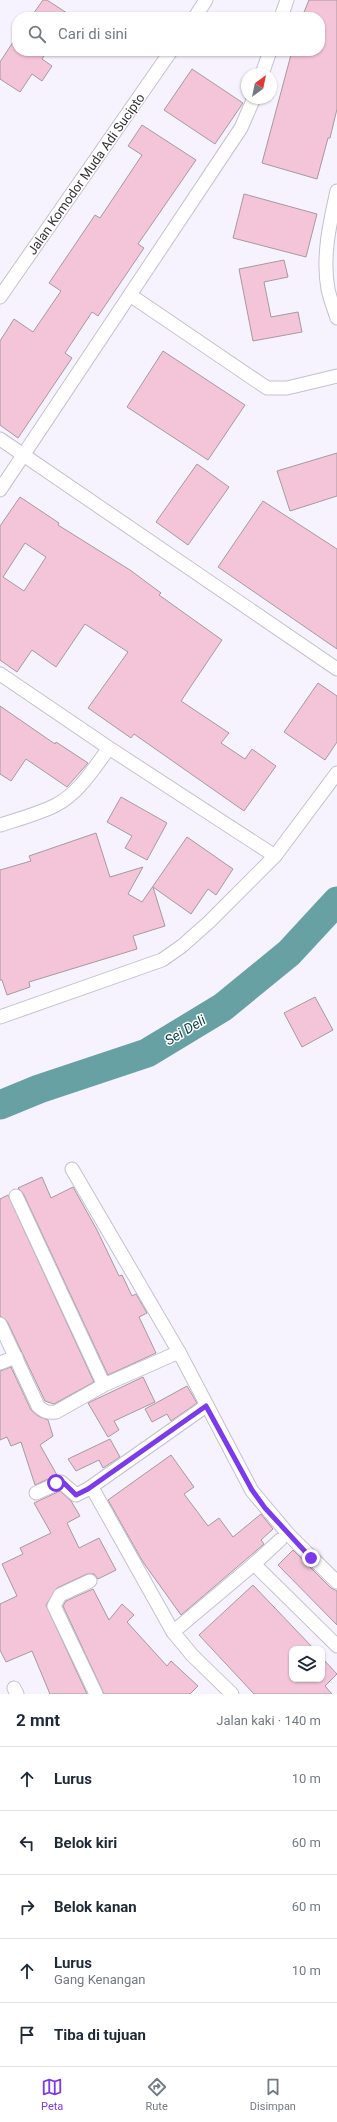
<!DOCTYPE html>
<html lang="id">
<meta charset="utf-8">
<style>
body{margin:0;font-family:Roboto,sans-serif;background:#f2f2f3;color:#1f2937}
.controls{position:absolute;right:12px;bottom:12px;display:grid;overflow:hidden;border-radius:8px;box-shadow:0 1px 3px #0004}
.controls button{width:36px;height:36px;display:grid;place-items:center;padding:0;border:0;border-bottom:1px solid #e0e1e3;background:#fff;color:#1f2937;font:20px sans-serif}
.compass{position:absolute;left:241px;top:68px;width:36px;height:36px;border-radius:50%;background:#fff;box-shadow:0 1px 3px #0004;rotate:33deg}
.stop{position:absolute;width:12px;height:12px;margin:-9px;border:3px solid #7c3aed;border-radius:50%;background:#fff}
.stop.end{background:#7c3aed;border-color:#fff;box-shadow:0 1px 4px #0008}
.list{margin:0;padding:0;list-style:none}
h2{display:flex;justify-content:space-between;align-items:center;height:52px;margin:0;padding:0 16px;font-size:17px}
h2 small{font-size:13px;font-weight:400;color:#747a83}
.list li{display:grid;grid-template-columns:26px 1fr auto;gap:12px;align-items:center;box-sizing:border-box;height:64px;padding:0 16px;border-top:1px solid #e0e1e3}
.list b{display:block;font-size:15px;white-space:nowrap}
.list p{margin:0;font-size:13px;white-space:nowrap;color:#747a83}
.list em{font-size:13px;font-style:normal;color:#747a83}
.icon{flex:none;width:22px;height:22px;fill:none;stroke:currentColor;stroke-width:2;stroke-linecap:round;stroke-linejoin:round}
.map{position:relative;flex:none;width:337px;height:1694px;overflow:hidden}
.search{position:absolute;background:#fff;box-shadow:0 1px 3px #0004;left:12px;right:12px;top:12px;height:44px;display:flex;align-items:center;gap:10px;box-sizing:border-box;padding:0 14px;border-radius:16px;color:#747a83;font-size:15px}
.sheet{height:372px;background:#fff}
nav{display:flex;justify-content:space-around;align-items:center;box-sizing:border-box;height:56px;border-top:1px solid #e0e1e3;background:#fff;font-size:11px;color:#747a83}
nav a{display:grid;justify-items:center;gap:2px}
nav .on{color:#7c3aed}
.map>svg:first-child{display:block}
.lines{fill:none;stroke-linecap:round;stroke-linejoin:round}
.river{stroke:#68a1a3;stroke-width:29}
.building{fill:#f4c4d9;stroke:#a69a9f;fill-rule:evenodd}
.minor-casing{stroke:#c5c1cd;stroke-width:15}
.minor{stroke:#fff;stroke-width:13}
.route{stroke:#7c3aed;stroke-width:5}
.labels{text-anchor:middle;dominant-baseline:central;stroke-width:3;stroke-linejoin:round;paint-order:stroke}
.street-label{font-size:13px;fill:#333236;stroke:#fff}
.water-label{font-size:14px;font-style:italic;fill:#0c4345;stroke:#fff}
</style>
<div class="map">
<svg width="337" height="1694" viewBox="0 0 337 1694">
<rect width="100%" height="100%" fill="#f6f2fe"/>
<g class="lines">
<path class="river" d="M 0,1105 L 39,1089 L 147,1053 L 223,1007 L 289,953 L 337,901"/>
</g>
<g class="building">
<path d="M 43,0 L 47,0 L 73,17 L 31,17 Z"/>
<path d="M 309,0 L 337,0 L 337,109 L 330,138 L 328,138 L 317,179 L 262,163 L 292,51 L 320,51 L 320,17 L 302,17 Z"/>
<path d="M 17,36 L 17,51 L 47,51 L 42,59 L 52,66 L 42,81 L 32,74 L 20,92 L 0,79 L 0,62 Z"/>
<path d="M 192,69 L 243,103 L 215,144 L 164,110 Z"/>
<path d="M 142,125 L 196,160 L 138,244 L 144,248 L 98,316 L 92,312 L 65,353 L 72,358 L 18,438 L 0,425 L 0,341 L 14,319 L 33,332 L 61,291 L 49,283 L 95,215 L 100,218 L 142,155 L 128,146 Z"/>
<path d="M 244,194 L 317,214 L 306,257 L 233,238 Z"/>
<path d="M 284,260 L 288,277 L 264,282 L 271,317 L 298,312 L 302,332 L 253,341 L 239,269 Z"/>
<path d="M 163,351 L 245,405 L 208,460 L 127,407 Z"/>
<path d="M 337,453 L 337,496 L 290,511 L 277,471 Z"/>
<path d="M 197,464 L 229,487 L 188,545 L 156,522 Z"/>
<path d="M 20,497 L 59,523 L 58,525 L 130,570 L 161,593 L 159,595 L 222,640 L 181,701 L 229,733 L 221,743 L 245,759 L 252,749 L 276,766 L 244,811 L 134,734 L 131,738 L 88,708 L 128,652 L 91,628 L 85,624 L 56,667 L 32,650 L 17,672 L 0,660 L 0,526 ZM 25,543 L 46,557 L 24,591 L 3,577 Z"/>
<path d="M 263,501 L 337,549 L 337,649 L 218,567 Z"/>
<path d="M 318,683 L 337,696 L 337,742 L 325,760 L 284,732 Z"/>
<path d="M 0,706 L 55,744 L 56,742 L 88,763 L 67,787 L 26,759 L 11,781 L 0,774 Z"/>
<path d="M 121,797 L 167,823 L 147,860 L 125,848 L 132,836 L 107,822 Z"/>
<path d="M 96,833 L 110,877 L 143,867 L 128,894 L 142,902 L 187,837 L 233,869 L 216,895 L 208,889 L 191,914 L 153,887 L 165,926 L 133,936 L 137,949 L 29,982 L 30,987 L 7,995 L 2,980 L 0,980 L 0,870 L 31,861 L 29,856 Z"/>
<path d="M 315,997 L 333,1030 L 302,1047 L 284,1013 Z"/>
<path d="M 42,1177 L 51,1198 L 73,1187 L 97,1230 L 119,1276 L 122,1275 L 132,1296 L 136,1294 L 147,1313 L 139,1317 L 156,1353 L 108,1375 L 23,1193 L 18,1188 Z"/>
<path d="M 8,1195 L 94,1382 L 54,1404 L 45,1401 L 7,1321 L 0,1316 L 0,1199 Z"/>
<path d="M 11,1367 L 31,1410 L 38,1416 L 48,1420 L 53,1436 L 40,1445 L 57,1475 L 35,1485 L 21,1442 L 11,1446 L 7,1437 L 0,1440 L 0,1371 Z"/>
<path d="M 143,1377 L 155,1402 L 114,1421 L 119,1430 L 108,1437 L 88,1403 Z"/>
<path d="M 187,1386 L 197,1403 L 171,1421 L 167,1414 L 152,1422 L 145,1409 Z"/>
<path d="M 110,1439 L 120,1457 L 103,1468 L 99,1460 L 76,1471 L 68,1459 Z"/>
<path d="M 171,1455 L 194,1487 L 184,1494 L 208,1526 L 219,1518 L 233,1537 L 261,1514 L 273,1529 L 261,1540 L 264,1544 L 181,1615 L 143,1562 L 108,1500 Z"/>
<path d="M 60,1491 L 71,1501 L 80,1516 L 67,1523 L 79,1548 L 99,1538 L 116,1570 L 98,1579 L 94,1574 L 87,1574 L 57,1588 L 46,1605 L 87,1694 L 50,1694 L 32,1651 L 6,1662 L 0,1650 L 0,1604 L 17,1596 L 2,1564 L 23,1554 L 20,1548 L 51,1533 L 34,1503 Z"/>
<path d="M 293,1550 L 331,1588 L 337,1591 L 337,1625 L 278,1565 Z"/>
<path d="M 253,1585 L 314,1649 L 292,1649 L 292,1679 L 322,1679 L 322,1658 L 337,1674 L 325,1686 L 332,1694 L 254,1694 L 199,1635 Z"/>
<path d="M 93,1589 L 109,1620 L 122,1604 L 134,1615 L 127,1622 L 167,1666 L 171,1661 L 198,1686 L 190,1694 L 104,1694 L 63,1606 L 66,1601 Z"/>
</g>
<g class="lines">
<defs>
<g id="minor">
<path d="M 195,17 L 206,0"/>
<path d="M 281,17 L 287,0"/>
<path d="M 262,74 L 270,51"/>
<path d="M 337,191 C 330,222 322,257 328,289 C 330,299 334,309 337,318"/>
<path d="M 130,295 L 267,388 L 287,388 L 337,376"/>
<path d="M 0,297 L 171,51"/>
<path d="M 0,439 L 337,669"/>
<path d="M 0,490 L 241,128 L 254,98"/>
<path d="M 0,674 L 109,748 L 275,856"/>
<path d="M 0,825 C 19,819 38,814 56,805 C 79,793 94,768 109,748"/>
<path d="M 0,1017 L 162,960 L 182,946 L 209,922 L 275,856 L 337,773"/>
<path d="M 72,1169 L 179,1352 L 252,1491 L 289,1535 L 337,1582"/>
<path d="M 16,1196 L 104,1385"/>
<path d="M 0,1324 L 38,1406 C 44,1412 48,1413 56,1412 L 104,1385 L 179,1352"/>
<path d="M 0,1363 L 16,1357"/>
<path d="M 36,1493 L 61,1482 L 76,1495 L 88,1489 L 206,1406"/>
<path d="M 95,1493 L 173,1632 L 192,1655 L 232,1694"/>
<path d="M 254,1564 L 337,1646"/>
<path d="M 90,1581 L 60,1595 L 54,1606 L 96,1694"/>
<path d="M 173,1632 L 254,1564 L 280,1540"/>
<path d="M 14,1688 L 17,1694"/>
</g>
</defs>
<use href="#minor" class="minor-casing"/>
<use href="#minor" class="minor"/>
</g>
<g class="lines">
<path class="route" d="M 56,1483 L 64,1483 L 76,1495 L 88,1489 L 206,1406 L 252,1490 L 265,1508 L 311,1558"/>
</g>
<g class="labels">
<g class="street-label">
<text transform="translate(86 174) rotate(-55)">Jalan Komodor Muda Adi Sucipto</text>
</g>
<g class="water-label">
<text transform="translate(185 1030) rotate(-31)">Sei Deli</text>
</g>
</g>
</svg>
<div class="controls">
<button><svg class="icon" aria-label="layers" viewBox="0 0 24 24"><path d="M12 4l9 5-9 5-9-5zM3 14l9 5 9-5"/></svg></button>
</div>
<svg class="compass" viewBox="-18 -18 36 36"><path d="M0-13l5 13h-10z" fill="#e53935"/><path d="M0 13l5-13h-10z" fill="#747a83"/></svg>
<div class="stop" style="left:56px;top:1483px"></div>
<div class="stop end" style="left:311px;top:1558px"></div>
<div class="search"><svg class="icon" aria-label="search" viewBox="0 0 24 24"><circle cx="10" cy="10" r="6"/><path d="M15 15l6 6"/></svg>Cari di sini</div>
</div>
<section class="sheet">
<h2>2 mnt<small>Jalan kaki · 140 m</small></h2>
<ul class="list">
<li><svg class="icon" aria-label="ahead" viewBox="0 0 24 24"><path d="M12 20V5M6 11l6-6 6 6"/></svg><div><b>Lurus</b></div><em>10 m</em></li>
<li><svg class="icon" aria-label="left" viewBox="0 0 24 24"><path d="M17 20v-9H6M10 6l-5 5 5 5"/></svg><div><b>Belok kiri</b></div><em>60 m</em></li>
<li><svg class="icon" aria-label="right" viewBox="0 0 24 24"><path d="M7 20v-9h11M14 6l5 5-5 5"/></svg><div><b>Belok kanan</b></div><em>60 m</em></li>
<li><svg class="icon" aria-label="ahead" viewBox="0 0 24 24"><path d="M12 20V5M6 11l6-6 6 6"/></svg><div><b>Lurus</b><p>Gang Kenangan</p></div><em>10 m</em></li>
<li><svg class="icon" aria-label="arrive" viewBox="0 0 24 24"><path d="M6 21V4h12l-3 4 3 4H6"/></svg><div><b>Tiba di tujuan</b></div></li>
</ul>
</section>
<nav>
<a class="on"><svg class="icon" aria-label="map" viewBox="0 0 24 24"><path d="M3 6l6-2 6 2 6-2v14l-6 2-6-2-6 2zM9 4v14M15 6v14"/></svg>Peta</a>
<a><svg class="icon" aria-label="directions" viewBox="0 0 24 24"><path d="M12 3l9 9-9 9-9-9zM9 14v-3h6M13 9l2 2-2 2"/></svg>Rute</a>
<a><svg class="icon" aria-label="saved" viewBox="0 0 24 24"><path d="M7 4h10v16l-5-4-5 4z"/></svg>Disimpan</a>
</nav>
